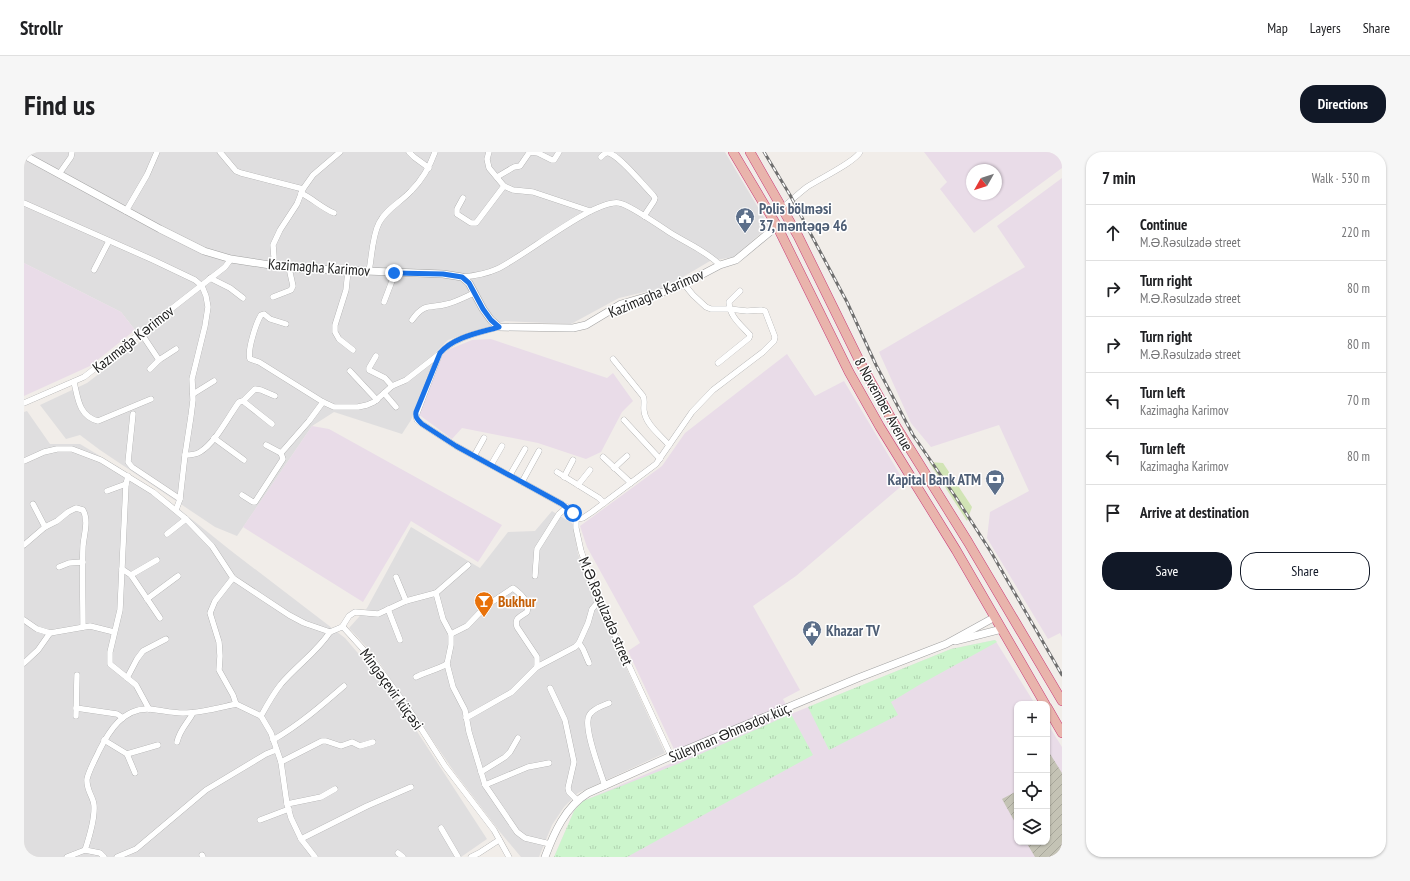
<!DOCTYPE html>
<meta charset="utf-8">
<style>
body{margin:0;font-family:"PT Sans Narrow",sans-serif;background:#f6f6f6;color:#202124}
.controls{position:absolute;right:12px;bottom:12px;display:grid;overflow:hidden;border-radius:8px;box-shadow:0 1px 3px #0004}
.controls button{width:36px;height:36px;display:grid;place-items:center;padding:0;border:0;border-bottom:1px solid #e0e0e0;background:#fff;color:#202124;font:20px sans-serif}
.compass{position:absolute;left:942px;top:12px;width:36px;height:36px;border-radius:50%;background:#fff;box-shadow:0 1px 3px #0004;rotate:231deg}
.stop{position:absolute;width:12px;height:12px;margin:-9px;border:3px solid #1a73e8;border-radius:50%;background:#fff}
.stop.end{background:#1a73e8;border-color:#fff;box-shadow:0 1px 4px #0008}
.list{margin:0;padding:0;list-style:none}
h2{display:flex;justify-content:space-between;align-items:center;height:52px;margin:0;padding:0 16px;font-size:17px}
h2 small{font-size:13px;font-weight:400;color:#757577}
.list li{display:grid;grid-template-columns:26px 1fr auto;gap:12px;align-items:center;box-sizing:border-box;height:56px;padding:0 16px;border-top:1px solid #e0e0e0}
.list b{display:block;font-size:15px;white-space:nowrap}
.list p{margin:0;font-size:13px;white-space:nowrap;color:#757577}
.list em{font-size:13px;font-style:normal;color:#757577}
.actions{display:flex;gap:8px;padding:12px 16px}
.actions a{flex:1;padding:9px 0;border:1px solid #111827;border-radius:16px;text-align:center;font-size:14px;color:#111827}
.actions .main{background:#111827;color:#fff}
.icon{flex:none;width:22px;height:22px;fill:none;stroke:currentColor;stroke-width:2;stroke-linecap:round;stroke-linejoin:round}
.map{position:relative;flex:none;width:1038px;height:705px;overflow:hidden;border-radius:16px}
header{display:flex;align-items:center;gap:24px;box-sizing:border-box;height:56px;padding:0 20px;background:#fff;border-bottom:1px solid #e0e0e0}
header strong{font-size:19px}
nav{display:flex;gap:22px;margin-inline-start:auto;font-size:14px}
.intro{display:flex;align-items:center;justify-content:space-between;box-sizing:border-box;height:96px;padding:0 24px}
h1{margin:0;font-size:28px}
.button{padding:10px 18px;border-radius:16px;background:#111827;color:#fff;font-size:14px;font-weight:700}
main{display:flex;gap:24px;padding:0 24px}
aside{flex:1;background:#fff;border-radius:16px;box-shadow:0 1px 3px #0004}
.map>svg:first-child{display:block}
.residential{fill:#dfdedf}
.industrial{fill:#e9dce8;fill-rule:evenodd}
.construction{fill:url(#construction-furrows)}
.grass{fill:#d1e4b5}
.park{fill:url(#park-tufts)}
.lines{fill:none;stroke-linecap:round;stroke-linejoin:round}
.minor-casing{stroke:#a2a2a2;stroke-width:6}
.tertiary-casing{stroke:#a2a2a2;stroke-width:8}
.trunk-casing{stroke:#c93c78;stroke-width:10}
.minor{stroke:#fff;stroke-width:5.5}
.tertiary{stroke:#fff;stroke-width:7}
.trunk{stroke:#e9b4ac;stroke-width:9}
.rail-casing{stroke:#6f6f6f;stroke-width:3}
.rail{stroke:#fff;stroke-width:1.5;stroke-dasharray:4.5;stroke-linecap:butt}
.route{stroke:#1a73e8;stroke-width:5}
.labels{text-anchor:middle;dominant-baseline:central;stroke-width:3;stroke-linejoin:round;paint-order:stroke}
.service-label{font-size:15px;font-weight:bold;fill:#4e5e75;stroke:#fff;text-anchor:start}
.street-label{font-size:15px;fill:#212121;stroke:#fff}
.food-label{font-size:15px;font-weight:bold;fill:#c56008;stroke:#fff;text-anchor:start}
</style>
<header>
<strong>Strollr</strong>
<nav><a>Map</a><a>Layers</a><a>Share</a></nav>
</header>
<div class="intro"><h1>Find us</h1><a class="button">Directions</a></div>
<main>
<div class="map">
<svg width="1038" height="705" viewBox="0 0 1038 705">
<defs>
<pattern id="construction-furrows" width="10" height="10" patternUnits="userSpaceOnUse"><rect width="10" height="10" fill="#c4c3b5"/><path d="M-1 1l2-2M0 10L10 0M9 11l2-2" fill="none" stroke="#a8a79b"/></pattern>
<pattern id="park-tufts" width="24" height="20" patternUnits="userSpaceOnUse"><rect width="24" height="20" fill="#ccf5cc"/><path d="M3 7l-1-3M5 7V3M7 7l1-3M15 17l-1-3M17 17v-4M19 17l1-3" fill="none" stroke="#afd2af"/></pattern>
</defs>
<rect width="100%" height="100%" fill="#f1ede9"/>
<g class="residential">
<path d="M 0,0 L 701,0 L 745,74 L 710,105 L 686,109 L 642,135 L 595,146 L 547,172 L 481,169 L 424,188 L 408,204 L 410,210 L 387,268 L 378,282 L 310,260 L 288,274 L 213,384 L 191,375 L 76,298 L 56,283 L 42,287 L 16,253 L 63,231 L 119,188 L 97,160 L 0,111 Z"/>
<path d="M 3,259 L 26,292 L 56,292 L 96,316 L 145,349 L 206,398 L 321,486 L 368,541 L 463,687 L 437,705 L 0,705 L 0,260 Z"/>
<path d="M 528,359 L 549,372 L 554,402 L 581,469 L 641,601 L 554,641 L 540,655 L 528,673 L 515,705 L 497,705 L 476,680 L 431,621 L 350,503 L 325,476 L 343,456 L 387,375 L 456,416 L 484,380 L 511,379 Z"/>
</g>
<g class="industrial">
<path d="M 900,0 L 1038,0 L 1038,16 L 950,81 L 916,37 L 923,30 ZM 948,18 L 972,18 L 972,42 L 948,42 Z"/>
<path d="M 1038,26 L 1038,485 L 1036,481 L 1024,487 L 963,386 L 966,360 L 1005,339 L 975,273 L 907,295 L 887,271 L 855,200 L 1001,115 L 973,74 Z"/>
<path d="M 0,111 L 97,160 L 111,178 L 66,214 L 0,244 Z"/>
<path d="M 467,187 L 583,226 L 589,221 L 609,249 L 598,260 L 577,300 L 562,307 L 514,291 L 438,276 L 428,287 L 394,262 L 419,202 L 426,197 L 448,188 Z"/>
<path d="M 763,202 L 791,244 L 820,229 L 881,331 L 772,424 L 729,454 L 776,538 L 759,547 L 767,562 L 927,497 L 971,488 L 1011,552 L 993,552 L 993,690 L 1023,690 L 1023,571 L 1038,595 L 1038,705 L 530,705 L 550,659 L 559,649 L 655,608 L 604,499 L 616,491 L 563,395 L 556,374 L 638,314 L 661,281 Z"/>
<path d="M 288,274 L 305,277 L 478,373 L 454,410 L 387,369 L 339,450 L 219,375 Z"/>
</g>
<g class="construction">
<path d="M 1023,597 L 1038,621 L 1038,705 L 1011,705 L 1002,690 L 1023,690 Z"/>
<path d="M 993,639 L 993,674 L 978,647 Z"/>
</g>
<path class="grass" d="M 905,310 L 919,311 L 948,355 L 943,369 Z"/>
<g class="park">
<path d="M 971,488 L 973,490 L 895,533 L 867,550 L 874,563 L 805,598 L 784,555 L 927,497 Z"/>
<path d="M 767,562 L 789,603 L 603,705 L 530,705 L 550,659 L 559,649 L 656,611 Z"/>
</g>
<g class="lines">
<defs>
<g id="minor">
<path d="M 196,0 L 212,19 L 217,21 L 279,37"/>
<path d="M 385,0 L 390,5 L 405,16"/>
<path d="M 465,0 L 463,7 L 465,16 L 480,34 L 489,38 L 509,40 L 566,59"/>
<path d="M 577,5 C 579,3 582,0 585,1 C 596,4 620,34 629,43 L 631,46 L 630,49 L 620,64"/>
<path d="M 35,22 L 47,5 L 48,0"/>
<path d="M 473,25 L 490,15 L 496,14 L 505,1 L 508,0 L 514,1 L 528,8 L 530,8 L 535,0"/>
<path d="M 277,41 C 289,47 298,56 310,61"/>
<path d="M 439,46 L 433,57 L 433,62 L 447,71 L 452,71 L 480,34"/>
<path d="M 0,51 L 129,108 L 171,128 L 178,134 L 182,144 L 184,155 L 181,174 L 168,227 L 169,248 L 167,264 L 161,303 L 156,347 L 152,358"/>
<path d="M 759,55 C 767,49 775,41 783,35 C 795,27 831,10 836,0"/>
<path d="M 102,59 L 123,23 L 133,0"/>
<path d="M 247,113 L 250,105 L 249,93 L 256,78 L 273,52 L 279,37 L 289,23 L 316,0"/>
<path d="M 70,118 L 85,89"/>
<path d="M 324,119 L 322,138 L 311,173 L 311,180 L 315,187 L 329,198"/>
<path d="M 345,119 C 348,104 348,85 355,71 C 362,57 377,50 387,39 C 398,28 406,14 411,0"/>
<path d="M 438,125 C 450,124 462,122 473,117 C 501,104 570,47 595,51 C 604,52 636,74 645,80 C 662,91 681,98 696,113"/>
<path d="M 186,126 L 206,136 L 219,146"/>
<path d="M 249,145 L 267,138 L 269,134 L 265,116"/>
<path d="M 360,150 L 371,121"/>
<path d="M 388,168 C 401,150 405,157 423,152 C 432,150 441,145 450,141"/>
<path d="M 262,172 L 246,167 L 240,162 L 237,163 C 232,171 223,199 226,207 L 235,210 L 299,250 L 310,255 L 334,255 L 343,253 L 350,250 L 368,234 L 382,228 L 414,203"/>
<path d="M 475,175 C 454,181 431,185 416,201 L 392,264 L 393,268 L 398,272 L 432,294 L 538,352 L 549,361 L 552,367 L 552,376 L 557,399 L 575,449 L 647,604"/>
<path d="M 117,181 L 135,208"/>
<path d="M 352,204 L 345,216 L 345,218 L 361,226 L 368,234"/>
<path d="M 589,207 L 619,244 C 622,250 618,256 621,263 C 624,274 637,284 645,293"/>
<path d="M 694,211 L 725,186 L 726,183 C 717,173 705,164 705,150 L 716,139"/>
<path d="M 126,217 L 135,208 L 152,197"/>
<path d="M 326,219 L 353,248"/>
<path d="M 50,230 C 54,247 55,264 74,269 L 127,247"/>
<path d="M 360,241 L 372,255"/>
<path d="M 169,242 L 190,229"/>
<path d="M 219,249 L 248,272"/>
<path d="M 0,251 L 60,225 L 201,115 L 207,107"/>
<path d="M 109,262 L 104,310 L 108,315 L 156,347"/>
<path d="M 600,268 L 636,307"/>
<path d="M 190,286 L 220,308"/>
<path d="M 242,293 L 257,301"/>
<path d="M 161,303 C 166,303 171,303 176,300 C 192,290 204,265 215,250 L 219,249 L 231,237 L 237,238 L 251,244"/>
<path d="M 450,304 L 460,286"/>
<path d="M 579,305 L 607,331"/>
<path d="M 0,309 L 20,300 L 33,297 L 48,297 L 77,308 L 129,340 L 162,367 L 188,394 L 209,426 L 265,463 L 280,471 L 306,480 L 318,475 L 320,476 L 348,507 L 384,556 L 421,614 L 470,678 L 485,705"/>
<path d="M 467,313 L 478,294"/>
<path d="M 590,316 L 603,304"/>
<path d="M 533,320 L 575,346 L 580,351"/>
<path d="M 486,323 L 501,297"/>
<path d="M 104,324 L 102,332 L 96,458 L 86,500 L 86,512 L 112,533 L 125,557"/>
<path d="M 540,325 L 549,308"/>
<path d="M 498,330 L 515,299"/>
<path d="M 554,333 L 566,318"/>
<path d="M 83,339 L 102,332"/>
<path d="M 218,343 L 229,350 L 231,350 L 259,307 L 257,301 L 285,269 L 299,250"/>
<path d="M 9,352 L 21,375"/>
<path d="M 552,367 L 559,366 L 568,360 L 632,312 L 668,260 L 689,238 L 739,200 L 750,189 L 751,185 L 741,159 L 737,158 L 723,159 L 705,157 L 687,157 L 682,155 L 669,143 L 660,132"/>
<path d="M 143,382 L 162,367"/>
<path d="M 0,393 L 21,375 L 33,369 L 44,360 L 52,356 L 59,358 C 65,369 60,382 59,394 C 58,421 59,448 59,474"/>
<path d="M 35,415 L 45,411 L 59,410"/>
<path d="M 98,417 L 107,423 L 136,466"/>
<path d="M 107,423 L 133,408"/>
<path d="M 511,424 L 513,397 L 535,362 L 543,355"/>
<path d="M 372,425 L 382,449"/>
<path d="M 209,426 L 191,449 L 186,461 L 195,490 L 196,504 L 195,518 L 209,543 L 212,552 L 237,564 L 247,581 L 257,610 L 263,652 L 267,666 L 277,687 L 291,705"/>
<path d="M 412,441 L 419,467 L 427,482 L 427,493 L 423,512 L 429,535 L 441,558 L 445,580 L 461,633 L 493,680 L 501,686 L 526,692"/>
<path d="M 123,447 L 154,424"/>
<path d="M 364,457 L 376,488"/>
<path d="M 0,468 L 13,477 L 26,481 L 66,474 L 90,480"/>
<path d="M 318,475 L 325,464 L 331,460 L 354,462 L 382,449 L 412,441 L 444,413"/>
<path d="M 427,482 L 443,474 L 462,454 L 489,436 C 497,442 506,450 503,460 C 496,465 490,466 493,475 L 513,505 L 513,515 L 488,540 L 442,566"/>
<path d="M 555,491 L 559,497 L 565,511"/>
<path d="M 0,511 L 14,498 L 26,481"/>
<path d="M 513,515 L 551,495 L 555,491 L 564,471 L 568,457 L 575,449"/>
<path d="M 392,525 C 402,520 412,518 423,512"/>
<path d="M 103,526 L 113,507 L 119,499 L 142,487"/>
<path d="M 526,536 L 541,568 L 550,610 L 544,636 L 545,640 L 553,648"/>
<path d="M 52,556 L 93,562 L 99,566"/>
<path d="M 52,564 L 53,523"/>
<path d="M 237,564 C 243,553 249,542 257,532 C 273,513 292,501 306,480"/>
<path d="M 80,588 L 103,602 L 111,621"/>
<path d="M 249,588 C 275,573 297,554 320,534"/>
<path d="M 153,590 C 156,577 163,572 169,561"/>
<path d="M 103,602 L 134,593"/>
<path d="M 257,610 L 298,589 L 302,589 L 317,594 L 328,590 L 336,594 L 349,590"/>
<path d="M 457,620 L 481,605 L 486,600 L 494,586"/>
<path d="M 461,633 L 504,615 L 525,611"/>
<path d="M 581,634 C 577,621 557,572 566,562 C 570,556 578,554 585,551"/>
<path d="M 263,652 L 297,645 L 311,637"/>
<path d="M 236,668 L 265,657"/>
<path d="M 417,676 L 434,705"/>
<path d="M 277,687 L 343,654 L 387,635"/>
<path d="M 61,698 L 76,701 L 80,705"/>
<path d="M 374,701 L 379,705"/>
<path d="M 178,703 L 179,705"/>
<path d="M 43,705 L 61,698 C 65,686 71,665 70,653 C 69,644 62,638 63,627 C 65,618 71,608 75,599 C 85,579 99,556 125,557 C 137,558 147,561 159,561 C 177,561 194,556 212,552"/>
<path d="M 93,705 L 112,697 L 182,638 L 242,602 L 252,598"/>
<path d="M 447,705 L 455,701 L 475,688"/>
</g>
<g id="tertiary">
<path d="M 0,3 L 136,77 L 180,99 L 207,107 L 265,116 L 419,122 L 438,125 L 445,131 L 459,157 L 467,168 L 475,175 L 549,176 L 562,173 L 597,152 L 642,139 L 660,132 L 696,113 L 712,108 L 753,74"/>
<path d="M 931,489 L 978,477"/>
<path d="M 521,705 C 530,681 541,655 564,641 L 647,604 L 834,526 L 922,492 L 971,465"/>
</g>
<g id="trunk">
<path d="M 709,0 L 753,74 L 825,220 L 856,275 L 932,398 L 1021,552"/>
<path d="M 726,0 L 774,84 L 837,212 L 868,268 L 944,390 L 1038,549"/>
<path d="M 1023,555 L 1038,581"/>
</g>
</defs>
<use href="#minor" class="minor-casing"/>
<use href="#tertiary" class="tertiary-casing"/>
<use href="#trunk" class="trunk-casing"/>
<use href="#minor" class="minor"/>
<use href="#tertiary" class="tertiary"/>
<use href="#trunk" class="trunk"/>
<defs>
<path id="rail" d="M 740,0 L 766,43 L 823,150 L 852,213 L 889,283 L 931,344 L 967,400 L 1038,523"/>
</defs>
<use href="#rail" class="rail-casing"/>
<use href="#rail" class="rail"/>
</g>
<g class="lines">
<path class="route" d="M 370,121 L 419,122 L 438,125 L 445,131 L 459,157 L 467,168 L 475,175 C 454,181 430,185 416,201 L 392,260 C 391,266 394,268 398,272 L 432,294 L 538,352 L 549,361"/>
</g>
<defs>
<symbol id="civic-pin" viewBox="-11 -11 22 30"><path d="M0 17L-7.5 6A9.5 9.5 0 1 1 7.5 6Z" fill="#5c6f8a" stroke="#fff"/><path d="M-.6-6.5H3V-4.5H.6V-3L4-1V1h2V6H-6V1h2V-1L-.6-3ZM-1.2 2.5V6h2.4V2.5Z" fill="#fff"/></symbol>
<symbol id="bank-pin" viewBox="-11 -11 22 30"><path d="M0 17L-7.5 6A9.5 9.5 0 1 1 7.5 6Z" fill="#5c6f8a" stroke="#fff"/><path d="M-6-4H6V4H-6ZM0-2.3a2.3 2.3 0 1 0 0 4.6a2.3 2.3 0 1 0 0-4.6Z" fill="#fff"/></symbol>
<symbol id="bar-pin" viewBox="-11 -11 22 30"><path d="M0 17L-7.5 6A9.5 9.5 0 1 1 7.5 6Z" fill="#e8710a" stroke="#fff"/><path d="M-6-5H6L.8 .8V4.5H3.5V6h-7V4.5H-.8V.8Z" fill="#fff"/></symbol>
</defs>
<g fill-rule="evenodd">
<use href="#civic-pin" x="710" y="54" width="22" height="30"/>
<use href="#bank-pin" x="960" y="316" width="22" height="30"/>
<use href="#bar-pin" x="449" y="438" width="22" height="30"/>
<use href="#civic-pin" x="777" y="467" width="22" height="30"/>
</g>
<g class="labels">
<g class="service-label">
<text x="735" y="56">Polis bölməsi<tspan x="735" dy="17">37, məntəqə 46</tspan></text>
<text x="957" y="327" text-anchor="end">Kapital Bank ATM</text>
<text x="802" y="478">Khazar TV</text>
</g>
<g class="street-label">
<text transform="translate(295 115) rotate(4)">Kazimagha Karimov</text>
<text transform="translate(632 141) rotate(-23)">Kazimagha Karimov</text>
<text transform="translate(109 187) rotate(-38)">Kazımağa Kərimov</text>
<text transform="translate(860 252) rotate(61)">8 November Avenue</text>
<text transform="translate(582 459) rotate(67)">M.Ə.Rəsulzadə street</text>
<text transform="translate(368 537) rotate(54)">Mingəçevir küçəsi</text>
<text transform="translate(706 580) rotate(-23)">Süleyman Əhmədov küç.</text>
</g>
<g class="food-label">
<text x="474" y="449">Bukhur</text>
</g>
</g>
</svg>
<div class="controls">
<button>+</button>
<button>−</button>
<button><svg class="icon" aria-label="locate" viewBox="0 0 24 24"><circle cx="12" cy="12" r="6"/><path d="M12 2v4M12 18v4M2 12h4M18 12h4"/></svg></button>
<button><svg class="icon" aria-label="layers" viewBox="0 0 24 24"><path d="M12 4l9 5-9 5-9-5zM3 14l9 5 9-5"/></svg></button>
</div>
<svg class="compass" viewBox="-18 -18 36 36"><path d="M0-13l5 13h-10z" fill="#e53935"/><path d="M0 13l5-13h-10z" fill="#757577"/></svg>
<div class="stop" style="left:549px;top:361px"></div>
<div class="stop end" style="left:370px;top:121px"></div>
</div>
<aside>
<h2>7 min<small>Walk · 530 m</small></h2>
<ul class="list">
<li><svg class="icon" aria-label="ahead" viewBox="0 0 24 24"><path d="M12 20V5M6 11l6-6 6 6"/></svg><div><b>Continue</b><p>M.Ə.Rəsulzadə street</p></div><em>220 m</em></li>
<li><svg class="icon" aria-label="right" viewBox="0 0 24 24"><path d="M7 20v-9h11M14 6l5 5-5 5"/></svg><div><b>Turn right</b><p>M.Ə.Rəsulzadə street</p></div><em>80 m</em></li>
<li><svg class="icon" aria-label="right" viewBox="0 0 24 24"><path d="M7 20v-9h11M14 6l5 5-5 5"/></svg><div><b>Turn right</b><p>M.Ə.Rəsulzadə street</p></div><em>80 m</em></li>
<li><svg class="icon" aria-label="left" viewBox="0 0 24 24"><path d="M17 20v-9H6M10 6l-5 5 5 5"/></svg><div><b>Turn left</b><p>Kazimagha Karimov</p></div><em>70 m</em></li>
<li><svg class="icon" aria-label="left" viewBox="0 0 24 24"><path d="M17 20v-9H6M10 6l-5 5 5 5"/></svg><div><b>Turn left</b><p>Kazimagha Karimov</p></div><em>80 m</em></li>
<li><svg class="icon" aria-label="arrive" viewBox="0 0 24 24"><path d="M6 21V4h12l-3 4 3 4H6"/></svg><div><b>Arrive at destination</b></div></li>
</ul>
<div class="actions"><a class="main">Save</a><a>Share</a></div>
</aside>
</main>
